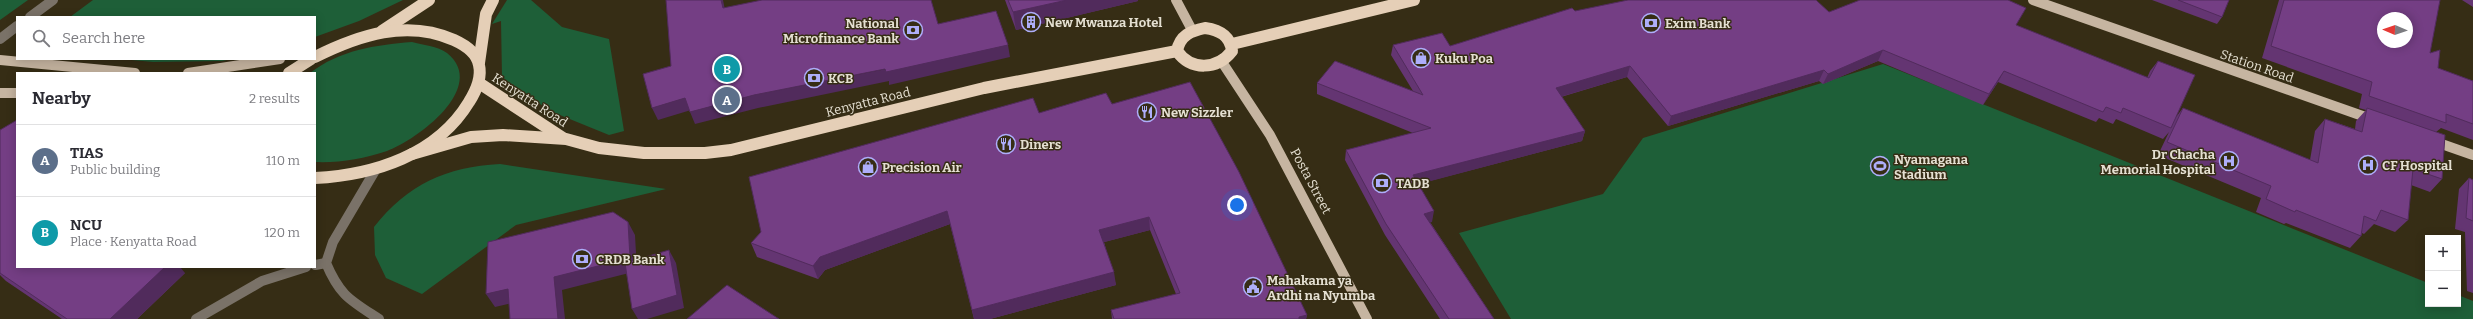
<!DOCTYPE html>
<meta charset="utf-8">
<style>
body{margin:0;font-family:Bitter,serif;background:#f7f7f7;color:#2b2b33}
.controls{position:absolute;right:12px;bottom:12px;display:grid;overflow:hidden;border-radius:0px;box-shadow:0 2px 10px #0003}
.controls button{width:36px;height:36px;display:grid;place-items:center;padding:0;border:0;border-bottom:1px solid #e1e1e2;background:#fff;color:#2b2b33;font:20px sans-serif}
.compass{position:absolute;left:2377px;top:12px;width:36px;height:36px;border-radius:50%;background:#fff;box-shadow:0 2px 10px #0003;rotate:272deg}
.you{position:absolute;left:1237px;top:205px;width:14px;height:14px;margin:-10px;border:3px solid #fff;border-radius:50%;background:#1a73e8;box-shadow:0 0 0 6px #1a73e833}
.badge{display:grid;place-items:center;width:26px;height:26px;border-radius:50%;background:#66668d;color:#fff;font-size:13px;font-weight:700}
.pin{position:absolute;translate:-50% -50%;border:2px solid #fff;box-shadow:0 1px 4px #0006}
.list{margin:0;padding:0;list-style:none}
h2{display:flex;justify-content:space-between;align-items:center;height:52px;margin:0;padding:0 16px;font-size:17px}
h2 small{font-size:13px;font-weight:400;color:#7c7c81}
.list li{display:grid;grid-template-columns:26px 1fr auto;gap:12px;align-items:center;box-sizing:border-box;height:72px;padding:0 16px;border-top:1px solid #e1e1e2}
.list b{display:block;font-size:15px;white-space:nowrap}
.list p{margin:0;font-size:13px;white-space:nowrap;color:#7c7c81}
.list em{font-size:13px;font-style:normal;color:#7c7c81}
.icon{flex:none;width:22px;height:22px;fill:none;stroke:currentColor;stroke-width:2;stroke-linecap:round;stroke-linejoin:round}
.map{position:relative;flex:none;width:2473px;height:319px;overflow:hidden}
.search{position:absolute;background:#fff;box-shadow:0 2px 10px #0003;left:16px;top:16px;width:300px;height:44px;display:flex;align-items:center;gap:10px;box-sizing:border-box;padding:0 14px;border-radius:0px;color:#7c7c81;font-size:15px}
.panel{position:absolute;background:#fff;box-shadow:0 2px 10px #0003;left:16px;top:72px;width:300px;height:196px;border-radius:0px}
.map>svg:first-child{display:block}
.green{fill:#1e5f38}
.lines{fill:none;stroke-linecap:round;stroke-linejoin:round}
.minor{stroke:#7a7268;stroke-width:10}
.major{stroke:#c6b5a1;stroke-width:10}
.highway{stroke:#e5cfb7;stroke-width:12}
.wall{fill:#643572}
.shaded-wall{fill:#512b5c}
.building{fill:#743e84;stroke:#512b5c;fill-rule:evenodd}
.labels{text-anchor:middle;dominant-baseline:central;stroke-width:3;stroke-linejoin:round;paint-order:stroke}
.poi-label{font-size:13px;font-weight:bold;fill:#e4dfd1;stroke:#362d15;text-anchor:start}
.street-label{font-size:13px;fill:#e4dfd1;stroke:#362d15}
</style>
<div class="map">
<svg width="2473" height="319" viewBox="0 0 2473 319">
<rect width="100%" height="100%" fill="#362d15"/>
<g class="green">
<path d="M 0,0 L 28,0 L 0,20 Z"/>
<path d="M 93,0 L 403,0 L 359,21 L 315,37 L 315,17 L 70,17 Z"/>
<path d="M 507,0 L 531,0 L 562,27 L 609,39 L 624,131 L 609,135 L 550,111 L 502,77 L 501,21 L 492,24 Z"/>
<path d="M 412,42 C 422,45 438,46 447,53 C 489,87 417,140 387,151 C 363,159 339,163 315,162 L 315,73 L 310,73 C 340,50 375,45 412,42 Z"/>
<path d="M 121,59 L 232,59 L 222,61 L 153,62 Z"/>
<path d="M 1883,64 L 2428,283 L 2428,304 L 2458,304 L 2458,295 L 2473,301 L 2473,319 L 1511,319 L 1459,233 L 1603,194 L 1643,138 Z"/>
<path d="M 500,164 L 666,189 L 516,225 L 422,294 L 386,278 L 375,255 L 374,227 C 408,184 446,167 500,164 Z"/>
</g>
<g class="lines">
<g class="minor">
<path d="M 30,17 L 53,0"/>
<path d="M 0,39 L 17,26"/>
<path d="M 376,169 L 333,242 L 326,263 C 340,296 350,300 379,319"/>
<path d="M 315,265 L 326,263"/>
<path d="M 196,319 L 262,281 L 306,267"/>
</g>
<g class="major">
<path d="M 1176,0 L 1192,30"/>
<path d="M 2033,0 L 2374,120"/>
<path d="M 0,60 L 135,73"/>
<path d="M 1222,62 L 1270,135 L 1367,319"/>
<path d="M 188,73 L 280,59"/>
<path d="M 0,93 L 17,93"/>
<path d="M 2433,141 L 2473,155"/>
</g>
<g class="highway">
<path d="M 1205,28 C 1219,30 1230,35 1232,51 C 1217,70 1191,71 1177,51 C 1180,35 1191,31 1205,28 Z"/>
<path d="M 382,31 L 429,0"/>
<path d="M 1232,44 L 1414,0"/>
<path d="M 315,57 C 359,35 407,19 454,40 C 465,45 477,53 479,65 C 482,78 476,91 469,102 C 437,155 374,175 315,178"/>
<path d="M 479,63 L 486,14 L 493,0"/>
<path d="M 289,73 L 311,59"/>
<path d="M 479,83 L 563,138"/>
<path d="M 412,154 L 471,137 L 503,135 L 566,139 L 599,148 L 644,153 L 705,153 L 731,150 L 984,88 L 1177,51"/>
</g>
</g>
<g class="wall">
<path d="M 1005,0 L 1138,0 L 1138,1 L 1016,30 Z"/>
<path d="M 2152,0 L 2229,0 L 2222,17 L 2217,24 Z"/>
<path d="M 2279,0 L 2440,0 L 2430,53 L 2438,68 L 2473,81 L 2473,140 L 2441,128 L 2436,132 L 2442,179 L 2430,192 L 2411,185 L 2408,220 L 2395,232 L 2374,224 L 2364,234 L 2362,233 L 2361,236 L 2350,248 L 2286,223 L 2284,224 L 2256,212 L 2261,198 L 2158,155 L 2169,132 L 2163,139 L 2116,119 L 2113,124 L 2099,118 L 2096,122 L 1998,82 L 1983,105 L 1878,61 L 1823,84 L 1819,81 L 1668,126 L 1627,77 L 1561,97 L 1585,131 L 1582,141 L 1418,184 L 1432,222 L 1430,222 L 1494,319 L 1440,319 L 1385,235 L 1345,160 L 1346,150 L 1413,133 L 1317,94 L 1317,83 L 1413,91 L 1391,55 L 1393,45 L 1450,46 L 1575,11 L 1829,12 L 2016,25 L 2147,78 L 2150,71 L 2158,61 L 2176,117 L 2183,108 L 2310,160 L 2315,131 L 2325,119 L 2355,129 L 2356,121 L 2366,110 L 2359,108 L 2362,94 L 2262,58 Z"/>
<path d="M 2462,0 L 2473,0 L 2473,7 Z"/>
<path d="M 1112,104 L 1307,315 L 1306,319 L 1112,319 L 1111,310 L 1176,294 L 1150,230 L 1104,242 L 1116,285 L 990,319 L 974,319 L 950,224 L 825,270 L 818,279 L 757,257 L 751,243 L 1039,113 Z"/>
<path d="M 0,130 L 17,267 L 185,273 L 137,319 L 62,319 L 6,281 L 0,275 Z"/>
<path d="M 2469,178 L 2473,180 L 2473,293 L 2467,291 L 2465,232 L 2455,229 L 2459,189 Z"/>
</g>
<g class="shaded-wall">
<path d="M 721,0 L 723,0 L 727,20 L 723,8 Z"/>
<path d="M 1067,0 L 1138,0 L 1138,1 L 1016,30 L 1013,12 Z"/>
<path d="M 1008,45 L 1010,57 L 889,85 L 889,81 L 758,108 L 695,124 L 690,112 L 754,95 Z"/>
<path d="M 1883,50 L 1878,61 L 1823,84 L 1828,74 Z"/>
<path d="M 1630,66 L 1627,77 L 1553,99 L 1556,88 Z"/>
<path d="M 1824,70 L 1819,81 L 1668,126 L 1671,116 Z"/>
<path d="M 2004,71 L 1998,82 L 1983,105 L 1989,94 Z"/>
<path d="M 685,98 L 691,110 L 658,120 L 652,108 Z"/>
<path d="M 1585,131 L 1582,141 L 1412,186 L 1413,175 Z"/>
<path d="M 947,211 L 950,224 L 825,270 L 818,279 L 813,266 L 820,257 Z"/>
<path d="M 1434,211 L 1432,222 L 1422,224 L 1424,214 Z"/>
<path d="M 1149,217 L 1150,230 L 1101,243 L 1099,230 Z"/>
<path d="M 628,222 L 635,235 L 637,271 L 562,290 L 565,319 L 558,319 L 554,277 Z"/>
<path d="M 669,250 L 676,263 L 684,308 L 647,319 L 638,319 L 632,309 Z"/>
<path d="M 165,267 L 180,267 L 185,273 L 137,319 L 110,319 Z"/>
<path d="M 1114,272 L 1116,285 L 990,319 L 974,319 L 972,310 Z"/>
<path d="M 508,289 L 517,302 L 495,307 L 486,294 Z"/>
<path d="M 1307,315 L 1306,319 L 1298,319 L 1299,317 Z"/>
</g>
<g class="building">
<path d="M 666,0 L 721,0 L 723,8 L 762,0 L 931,0 L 938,24 L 996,11 L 1008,45 L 886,72 L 885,69 L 754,95 L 690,112 L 685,98 L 652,108 L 643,74 L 671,66 Z"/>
<path d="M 1008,0 L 1067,0 L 1013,12 Z"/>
<path d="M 1628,0 L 1816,0 L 1829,12 L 1860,0 L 2008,0 L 2026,8 L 2016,25 L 2149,78 L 2158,61 L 2195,75 L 2171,128 L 2123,108 L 2121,113 L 2106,107 L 2103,112 L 2004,71 L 1989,94 L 1883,50 L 1828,74 L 1824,70 L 1671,116 L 1630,66 L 1556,88 L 1585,131 L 1413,175 L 1434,211 L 1424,214 L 1494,319 L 1449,319 L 1386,224 L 1346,150 L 1431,128 L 1317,83 L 1335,61 L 1423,95 L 1393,45 L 1442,33 L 1450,46 L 1572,8 L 1575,11 Z"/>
<path d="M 2178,0 L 2229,0 L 2222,17 Z"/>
<path d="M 2284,0 L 2440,0 L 2430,53 L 2440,50 L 2438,68 L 2473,81 L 2473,124 L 2446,114 L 2446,123 L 2369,96 L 2372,82 L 2271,46 ZM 2383,18 L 2407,18 L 2407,42 L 2383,42 Z"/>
<path d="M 1190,82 L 1239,172 L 1307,315 L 1299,317 L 1299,319 L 1114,319 L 1111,310 L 1180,293 L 1149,217 L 1099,230 L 1114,272 L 972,310 L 947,211 L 820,257 L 813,266 L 751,243 L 761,232 L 749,177 L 1033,98 L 1039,113 L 1106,93 L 1112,104 Z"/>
<path d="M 2183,108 L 2318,163 L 2325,119 L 2362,132 L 2367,108 L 2445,135 L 2442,179 L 2413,169 L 2408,220 L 2381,210 L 2376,221 L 2364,216 L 2361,236 L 2296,210 L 2295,212 L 2266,199 L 2271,186 L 2167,142 Z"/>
<path d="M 17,120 L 17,267 L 165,267 L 110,319 L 67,319 L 0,273 L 0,130 Z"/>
<path d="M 2469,178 L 2473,180 L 2473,221 L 2466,218 Z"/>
<path d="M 613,212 L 628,222 L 630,258 L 554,277 L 558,319 L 510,319 L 508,289 L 486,294 L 488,242 Z"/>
<path d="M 669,250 L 677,295 L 632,309 L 625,263 Z"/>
<path d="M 727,285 L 779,319 L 687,319 Z"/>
</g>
<defs>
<symbol id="building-ring" viewBox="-11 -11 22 22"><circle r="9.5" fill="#362d15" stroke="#aeaefa" stroke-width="1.5"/><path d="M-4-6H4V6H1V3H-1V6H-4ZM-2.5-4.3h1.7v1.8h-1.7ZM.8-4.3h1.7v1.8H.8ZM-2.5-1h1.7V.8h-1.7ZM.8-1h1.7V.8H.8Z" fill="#aeaefa"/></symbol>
<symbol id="bank-ring" viewBox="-11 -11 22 22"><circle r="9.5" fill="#362d15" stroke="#aeaefa" stroke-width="1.5"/><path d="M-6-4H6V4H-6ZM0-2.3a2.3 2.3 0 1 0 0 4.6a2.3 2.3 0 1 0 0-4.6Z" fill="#aeaefa"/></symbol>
<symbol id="shop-ring" viewBox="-11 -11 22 22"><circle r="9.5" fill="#362d15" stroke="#aeaefa" stroke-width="1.5"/><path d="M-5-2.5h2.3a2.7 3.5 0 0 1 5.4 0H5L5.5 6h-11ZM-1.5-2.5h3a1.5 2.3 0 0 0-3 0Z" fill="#aeaefa"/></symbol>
<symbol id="restaurant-ring" viewBox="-11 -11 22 22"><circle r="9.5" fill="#362d15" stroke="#aeaefa" stroke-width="1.5"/><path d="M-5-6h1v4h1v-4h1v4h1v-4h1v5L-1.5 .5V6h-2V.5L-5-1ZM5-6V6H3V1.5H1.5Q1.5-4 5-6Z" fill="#aeaefa"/></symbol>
<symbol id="hospital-ring" viewBox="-11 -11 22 22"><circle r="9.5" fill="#362d15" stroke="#aeaefa" stroke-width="1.5"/><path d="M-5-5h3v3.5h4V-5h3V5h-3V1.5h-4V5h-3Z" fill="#aeaefa"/></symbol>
<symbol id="stadium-ring" viewBox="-11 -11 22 22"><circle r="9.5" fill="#362d15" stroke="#aeaefa" stroke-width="1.5"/><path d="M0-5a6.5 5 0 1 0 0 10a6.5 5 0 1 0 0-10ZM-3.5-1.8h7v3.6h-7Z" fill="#aeaefa"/></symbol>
<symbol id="civic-ring" viewBox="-11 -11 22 22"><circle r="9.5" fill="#362d15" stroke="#aeaefa" stroke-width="1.5"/><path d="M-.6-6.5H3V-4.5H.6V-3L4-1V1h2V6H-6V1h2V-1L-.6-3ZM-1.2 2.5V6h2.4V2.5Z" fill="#aeaefa"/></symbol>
</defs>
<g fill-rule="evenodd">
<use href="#building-ring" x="1020" y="11" width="22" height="22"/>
<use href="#bank-ring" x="1640" y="12" width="22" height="22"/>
<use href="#bank-ring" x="902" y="19" width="22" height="22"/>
<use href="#shop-ring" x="1410" y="47" width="22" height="22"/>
<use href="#bank-ring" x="803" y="67" width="22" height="22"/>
<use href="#restaurant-ring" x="1136" y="101" width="22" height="22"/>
<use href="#restaurant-ring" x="995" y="133" width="22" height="22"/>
<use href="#hospital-ring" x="2218" y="150" width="22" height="22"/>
<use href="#hospital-ring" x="2357" y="154" width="22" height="22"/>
<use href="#stadium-ring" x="1869" y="155" width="22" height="22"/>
<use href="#shop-ring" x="857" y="156" width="22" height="22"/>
<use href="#bank-ring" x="1371" y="172" width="22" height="22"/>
<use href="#bank-ring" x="571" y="248" width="22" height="22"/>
<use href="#civic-ring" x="1242" y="276" width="22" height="22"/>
</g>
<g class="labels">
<g class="poi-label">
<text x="1045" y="22">New Mwanza Hotel</text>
<text x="899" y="23" text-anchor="end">National<tspan x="899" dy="15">Microfinance Bank</tspan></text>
<text x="1665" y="23">Exim Bank</text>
<text x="1435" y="58">Kuku Poa</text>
<text x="828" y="78">KCB</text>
<text x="1161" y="112">New Sizzler</text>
<text x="1020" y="144">Diners</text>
<text x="2215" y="154" text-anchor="end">Dr Chacha<tspan x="2215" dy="15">Memorial Hospital</tspan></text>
<text x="1894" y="159">Nyamagana<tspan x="1894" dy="15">Stadium</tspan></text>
<text x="2382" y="165">CF Hospital</text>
<text x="882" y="167">Precision Air</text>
<text x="1396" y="183">TADB</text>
<text x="596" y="259">CRDB Bank</text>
<text x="1267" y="280">Mahakama ya<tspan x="1267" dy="15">Ardhi na Nyumba</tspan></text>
</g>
<g class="street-label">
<text transform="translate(2257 66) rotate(19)">Station Road</text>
<text transform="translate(530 100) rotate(33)">Kenyatta Road</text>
<text transform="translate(868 102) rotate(-14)">Kenyatta Road</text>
<text transform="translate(1311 181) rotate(62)">Posta Street</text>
</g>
</g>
</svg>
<div class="controls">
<button>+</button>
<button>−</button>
</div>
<svg class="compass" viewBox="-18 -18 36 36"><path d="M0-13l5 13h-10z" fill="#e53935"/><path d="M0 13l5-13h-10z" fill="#7c7c81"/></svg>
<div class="you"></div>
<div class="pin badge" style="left:727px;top:100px;background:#5c6f8a">A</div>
<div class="pin badge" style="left:727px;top:69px;background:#0f9aa8">B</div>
<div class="search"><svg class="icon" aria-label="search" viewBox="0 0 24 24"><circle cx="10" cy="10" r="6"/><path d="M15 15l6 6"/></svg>Search here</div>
<section class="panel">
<h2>Nearby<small>2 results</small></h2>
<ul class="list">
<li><span class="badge" style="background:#5c6f8a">A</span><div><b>TIAS</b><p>Public building</p></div><em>110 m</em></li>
<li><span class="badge" style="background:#0f9aa8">B</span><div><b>NCU</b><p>Place · Kenyatta Road</p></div><em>120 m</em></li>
</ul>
</section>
</div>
